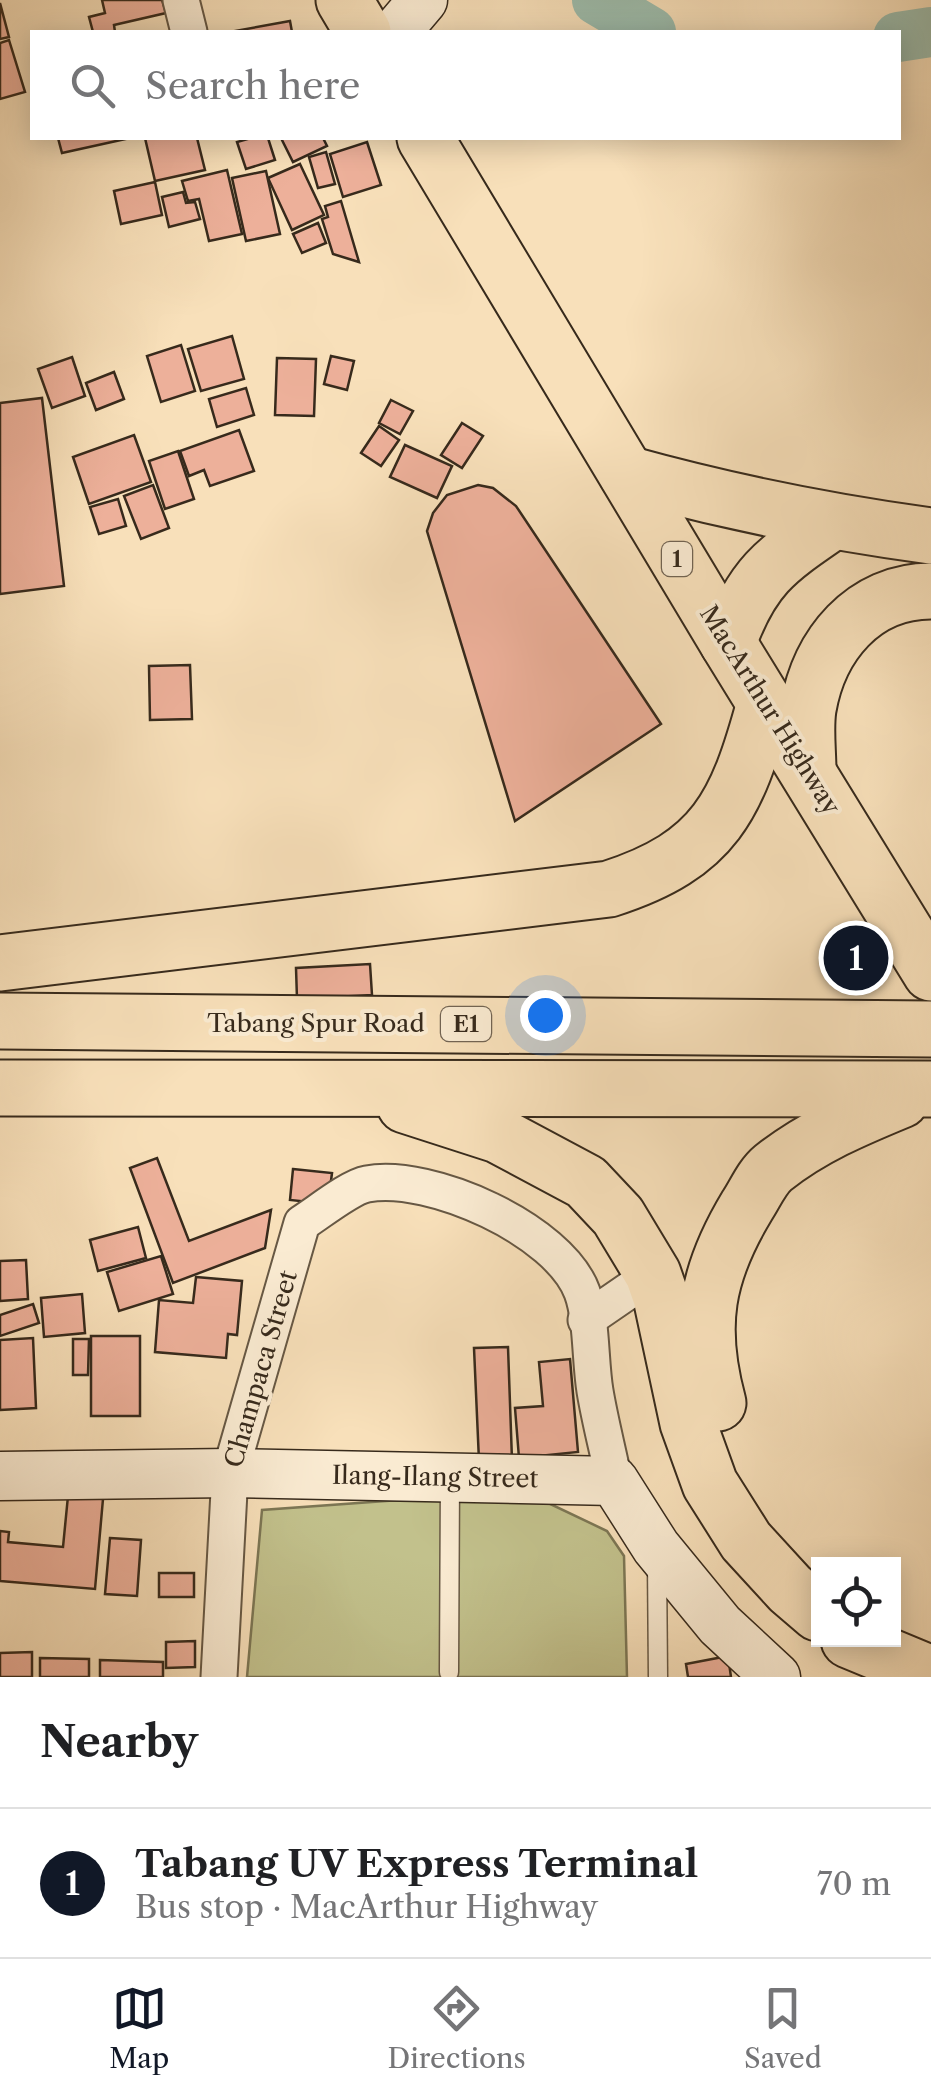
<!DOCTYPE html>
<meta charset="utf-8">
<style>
body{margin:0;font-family:"Libre Caslon Text",serif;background:#f6f6f6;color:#202124}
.controls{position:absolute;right:30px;bottom:30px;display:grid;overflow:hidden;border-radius:0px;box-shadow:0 5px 25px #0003}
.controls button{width:90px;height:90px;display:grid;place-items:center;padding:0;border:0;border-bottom:2px solid #e0e0e0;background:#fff;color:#202124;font:50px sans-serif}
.you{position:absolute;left:545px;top:1015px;width:35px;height:35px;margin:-25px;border:8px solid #fff;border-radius:50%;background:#1a73e8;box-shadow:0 0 0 15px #1a73e833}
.badge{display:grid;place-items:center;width:65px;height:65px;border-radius:50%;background:#111827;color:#fff;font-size:32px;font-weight:700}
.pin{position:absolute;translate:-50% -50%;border:5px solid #fff;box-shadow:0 2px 10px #0006}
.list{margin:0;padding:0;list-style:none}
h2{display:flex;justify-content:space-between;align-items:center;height:130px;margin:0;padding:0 40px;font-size:42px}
h2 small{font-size:32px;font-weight:400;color:#757577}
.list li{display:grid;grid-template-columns:65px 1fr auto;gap:30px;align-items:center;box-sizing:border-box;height:150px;padding:0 40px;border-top:2px solid #e0e0e0}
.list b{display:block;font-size:38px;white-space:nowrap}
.list p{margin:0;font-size:32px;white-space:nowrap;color:#757577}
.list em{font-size:32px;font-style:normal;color:#757577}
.icon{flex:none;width:55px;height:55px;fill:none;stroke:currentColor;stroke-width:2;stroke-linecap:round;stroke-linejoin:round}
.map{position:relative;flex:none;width:931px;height:1677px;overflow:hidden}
.search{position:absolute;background:#fff;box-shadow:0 5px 25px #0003;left:30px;right:30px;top:30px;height:110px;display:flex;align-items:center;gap:25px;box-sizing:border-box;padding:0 35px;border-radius:0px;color:#757577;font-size:38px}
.sheet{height:280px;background:#fff}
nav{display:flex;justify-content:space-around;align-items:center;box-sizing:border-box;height:140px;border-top:2px solid #e0e0e0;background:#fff;font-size:28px;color:#757577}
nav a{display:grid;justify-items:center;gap:5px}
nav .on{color:#111827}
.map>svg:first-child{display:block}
.garden{fill:#c2c18c;stroke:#7c7654;stroke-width:2.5}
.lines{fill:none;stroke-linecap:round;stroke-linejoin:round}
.river{stroke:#9dbdad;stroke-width:50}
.building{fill:#edb09a;stroke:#372a1c;stroke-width:2.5}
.lane-casing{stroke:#675844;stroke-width:21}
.street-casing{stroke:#675844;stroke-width:39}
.secondary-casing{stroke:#372a1c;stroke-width:51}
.highway-casing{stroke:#372a1c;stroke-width:59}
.lane{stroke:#faebd2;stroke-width:18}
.street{stroke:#faebd2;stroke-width:35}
.secondary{stroke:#faebd2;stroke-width:48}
.highway{stroke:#f8e0ba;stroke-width:55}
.labels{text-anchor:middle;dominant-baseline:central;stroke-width:8;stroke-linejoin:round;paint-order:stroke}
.shield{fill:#faebd2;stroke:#726453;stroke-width:2.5}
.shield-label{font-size:22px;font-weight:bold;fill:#372a1c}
.street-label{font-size:25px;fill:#372a1c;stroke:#faebd2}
</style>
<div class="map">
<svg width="931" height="1677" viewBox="0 0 931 1677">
<rect width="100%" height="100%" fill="#f8e0ba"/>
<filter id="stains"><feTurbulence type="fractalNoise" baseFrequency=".002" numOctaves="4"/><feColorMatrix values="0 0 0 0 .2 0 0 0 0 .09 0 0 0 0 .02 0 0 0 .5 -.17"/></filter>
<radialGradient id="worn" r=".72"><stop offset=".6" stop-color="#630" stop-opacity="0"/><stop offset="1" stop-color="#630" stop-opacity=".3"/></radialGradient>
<path class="garden" d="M 523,1491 L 607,1531 L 624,1556 L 627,1677 L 247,1677 L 262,1510 Z"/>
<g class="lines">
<g class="river">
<path d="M 597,0 L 651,32"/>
<path d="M 898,37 L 931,32"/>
</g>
</g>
<g class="building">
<path d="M 102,0 L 162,0 L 166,13 L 114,25 L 115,32 L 93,32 L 89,17 L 105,13 Z"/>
<path d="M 0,3 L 9,37 L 0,39 Z"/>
<path d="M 290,21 L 292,32 L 235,32 L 235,31 Z"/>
<path d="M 9,40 L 25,92 L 0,99 L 0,43 Z"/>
<path d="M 58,138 L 130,138 L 62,153 Z"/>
<path d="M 145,138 L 197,138 L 205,170 L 155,181 Z"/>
<path d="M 251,138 L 268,138 L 275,160 L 246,169 L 237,142 Z"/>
<path d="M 281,138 L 323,138 L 327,146 L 293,162 Z"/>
<path d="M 367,142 L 381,185 L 343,197 L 330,154 Z"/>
<path d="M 326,152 L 335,184 L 318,188 L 309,157 Z"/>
<path d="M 300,164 L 324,215 L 292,230 L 268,178 Z"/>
<path d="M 227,170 L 242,234 L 209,241 L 199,199 L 188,201 L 182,181 Z"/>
<path d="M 266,171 L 280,234 L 246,241 L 232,178 Z"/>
<path d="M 155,182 L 162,215 L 121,224 L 114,191 Z"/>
<path d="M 183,192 L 186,203 L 195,202 L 200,219 L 169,227 L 162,197 Z"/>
<path d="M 341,201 L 359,262 L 333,254 L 322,219 L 328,217 L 325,206 Z"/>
<path d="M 318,223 L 326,243 L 302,253 L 293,234 Z"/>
<path d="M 232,336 L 244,379 L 201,391 L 188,349 Z"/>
<path d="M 181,345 L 195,391 L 161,402 L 147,356 Z"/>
<path d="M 331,356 L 354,361 L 347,390 L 324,384 Z"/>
<path d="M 72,357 L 85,396 L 52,408 L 38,369 Z"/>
<path d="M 277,358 L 316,359 L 314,416 L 275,415 Z"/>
<path d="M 114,372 L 124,399 L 96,410 L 86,383 Z"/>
<path d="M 246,388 L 254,415 L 217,427 L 209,399 Z"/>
<path d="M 42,398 L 64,586 L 0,594 L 0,403 Z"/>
<path d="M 391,400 L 413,411 L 400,434 L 379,423 Z"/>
<path d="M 462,423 L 483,436 L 462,468 L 441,455 Z"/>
<path d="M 379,426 L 399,440 L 381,466 L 361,453 Z"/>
<path d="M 239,430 L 254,471 L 210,486 L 204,470 L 189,476 L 180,451 Z"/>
<path d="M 134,435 L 151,482 L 89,504 L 73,457 Z"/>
<path d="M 405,445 L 452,466 L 437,498 L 390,477 Z"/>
<path d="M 178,451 L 194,499 L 165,509 L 149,461 Z"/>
<path d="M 153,485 L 169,528 L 141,539 L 124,496 Z"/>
<path d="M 478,485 L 493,488 L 516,506 L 661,724 L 515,821 L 427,531 L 433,513 L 447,495 Z"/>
<path d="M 118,499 L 126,526 L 99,534 L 90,507 Z"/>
<path d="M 190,665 L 192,719 L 150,720 L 149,666 Z"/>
<path d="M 370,964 L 372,995 L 297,999 L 296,968 Z"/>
<path d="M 157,1158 L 189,1241 L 271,1210 L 265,1248 L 173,1283 L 130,1168 Z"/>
<path d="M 293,1169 L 332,1173 L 328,1204 L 290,1200 Z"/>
<path d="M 138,1227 L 146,1258 L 98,1271 L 90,1240 Z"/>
<path d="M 161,1256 L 173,1294 L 119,1311 L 107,1272 Z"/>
<path d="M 26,1260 L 28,1299 L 0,1301 L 0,1261 Z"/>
<path d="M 196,1277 L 242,1281 L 237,1335 L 228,1334 L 226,1358 L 155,1352 L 159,1300 L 193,1303 Z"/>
<path d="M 82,1294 L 85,1333 L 44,1337 L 41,1298 Z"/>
<path d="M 33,1304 L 39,1323 L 0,1336 L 0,1315 Z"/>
<rect x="91" y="1336" width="49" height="80"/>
<path d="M 33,1338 L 36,1408 L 0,1410 L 0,1340 Z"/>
<path d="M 73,1339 L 89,1339 L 88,1375 L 73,1375 Z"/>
<path d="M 508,1347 L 512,1460 L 479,1461 L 474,1348 Z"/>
<path d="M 570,1359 L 578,1452 L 519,1458 L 515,1408 L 543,1406 L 539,1362 Z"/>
<path d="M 68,1496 L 103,1499 L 95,1589 L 0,1581 L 0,1531 L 9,1532 L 8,1542 L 63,1547 Z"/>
<path d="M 110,1538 L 141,1540 L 137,1596 L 105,1594 Z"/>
<rect x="159" y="1573" width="35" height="24"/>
<path d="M 195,1641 L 195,1667 L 166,1668 L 166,1642 Z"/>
<path d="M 32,1652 L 32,1677 L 0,1677 L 0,1653 Z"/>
<path d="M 728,1656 L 731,1677 L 688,1677 L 686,1664 Z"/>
<path d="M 40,1658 L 89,1659 L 89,1677 L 40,1677 Z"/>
<path d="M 100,1660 L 163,1662 L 163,1677 L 100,1677 Z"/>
</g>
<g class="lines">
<defs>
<g id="lane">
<path d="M 657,1563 L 658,1677"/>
<path d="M 449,1672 L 450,1477"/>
</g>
<g id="street">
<path d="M 181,0 L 189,32"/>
<path d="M 586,1320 L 653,1274"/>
<path d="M 219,1677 L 230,1473 L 302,1223 C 318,1213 350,1187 367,1184 C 430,1172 559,1230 582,1292 C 592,1319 590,1361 595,1391 C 600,1421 608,1451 614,1481"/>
</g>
<g id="secondary">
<path d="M 396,32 L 423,0"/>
<path d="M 0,1476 L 230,1473 L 614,1481 L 656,1547 L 720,1625 L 776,1677"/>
</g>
<g id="highway">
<path d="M 344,0 L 363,32"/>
<path d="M 425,138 L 728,643 L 931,973"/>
<path d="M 627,474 C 728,502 828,522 931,536"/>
<path d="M 728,643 C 752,576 775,561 832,522"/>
<path d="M 808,772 C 808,751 805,729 808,709 C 819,645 863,591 931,591"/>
<path d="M 0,963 L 609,889 C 715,855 737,806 765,703"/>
<path d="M 0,1021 L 931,1029"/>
<path d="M 0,1088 L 931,1089"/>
<path d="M 405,1105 L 498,1135 L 586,1182 L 618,1216 L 653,1274 L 661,1297 L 688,1423 L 710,1484 L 746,1541 L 790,1589 L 818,1613"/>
<path d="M 718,1403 C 697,1326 706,1274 747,1206 C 755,1194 762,1177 773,1168 C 812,1137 855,1119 901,1100"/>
<path d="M 849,1640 L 931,1674"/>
</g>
</defs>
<use href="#lane" class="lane-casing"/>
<use href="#street" class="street-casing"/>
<use href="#secondary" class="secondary-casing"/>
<use href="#highway" class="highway-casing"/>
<use href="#lane" class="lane"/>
<use href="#street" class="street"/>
<use href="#secondary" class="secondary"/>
<use href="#highway" class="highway"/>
</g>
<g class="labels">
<g class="shield">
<rect x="662" y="542" width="30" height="34" rx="8"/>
<rect x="441" y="1007" width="50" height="34" rx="8"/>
</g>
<g class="shield-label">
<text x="677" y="559">1</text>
<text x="466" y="1024">E1</text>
</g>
<g class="street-label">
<text transform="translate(770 710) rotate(58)">MacArthur Highway</text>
<text x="316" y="1023">Tabang Spur Road</text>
<text transform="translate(261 1369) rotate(-74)">Champaca Street</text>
<text transform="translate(435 1477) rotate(1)">Ilang-Ilang Street</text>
</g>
</g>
<rect width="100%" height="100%" filter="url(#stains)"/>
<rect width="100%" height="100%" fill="url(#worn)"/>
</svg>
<div class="controls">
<button><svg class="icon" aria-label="locate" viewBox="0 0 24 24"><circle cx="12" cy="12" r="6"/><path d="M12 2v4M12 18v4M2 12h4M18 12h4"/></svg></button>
</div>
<div class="you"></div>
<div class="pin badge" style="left:856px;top:958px">1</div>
<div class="search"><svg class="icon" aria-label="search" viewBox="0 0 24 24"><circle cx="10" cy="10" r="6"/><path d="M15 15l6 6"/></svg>Search here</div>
</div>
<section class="sheet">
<h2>Nearby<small></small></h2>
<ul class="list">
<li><span class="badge">1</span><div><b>Tabang UV Express Terminal</b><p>Bus stop · MacArthur Highway</p></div><em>70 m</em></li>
</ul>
</section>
<nav>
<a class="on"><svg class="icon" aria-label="map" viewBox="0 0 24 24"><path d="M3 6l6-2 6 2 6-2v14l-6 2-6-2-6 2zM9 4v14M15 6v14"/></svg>Map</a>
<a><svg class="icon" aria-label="directions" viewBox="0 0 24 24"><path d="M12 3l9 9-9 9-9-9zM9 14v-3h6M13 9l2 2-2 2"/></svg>Directions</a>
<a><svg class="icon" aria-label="saved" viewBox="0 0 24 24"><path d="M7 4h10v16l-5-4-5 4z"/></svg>Saved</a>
</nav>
